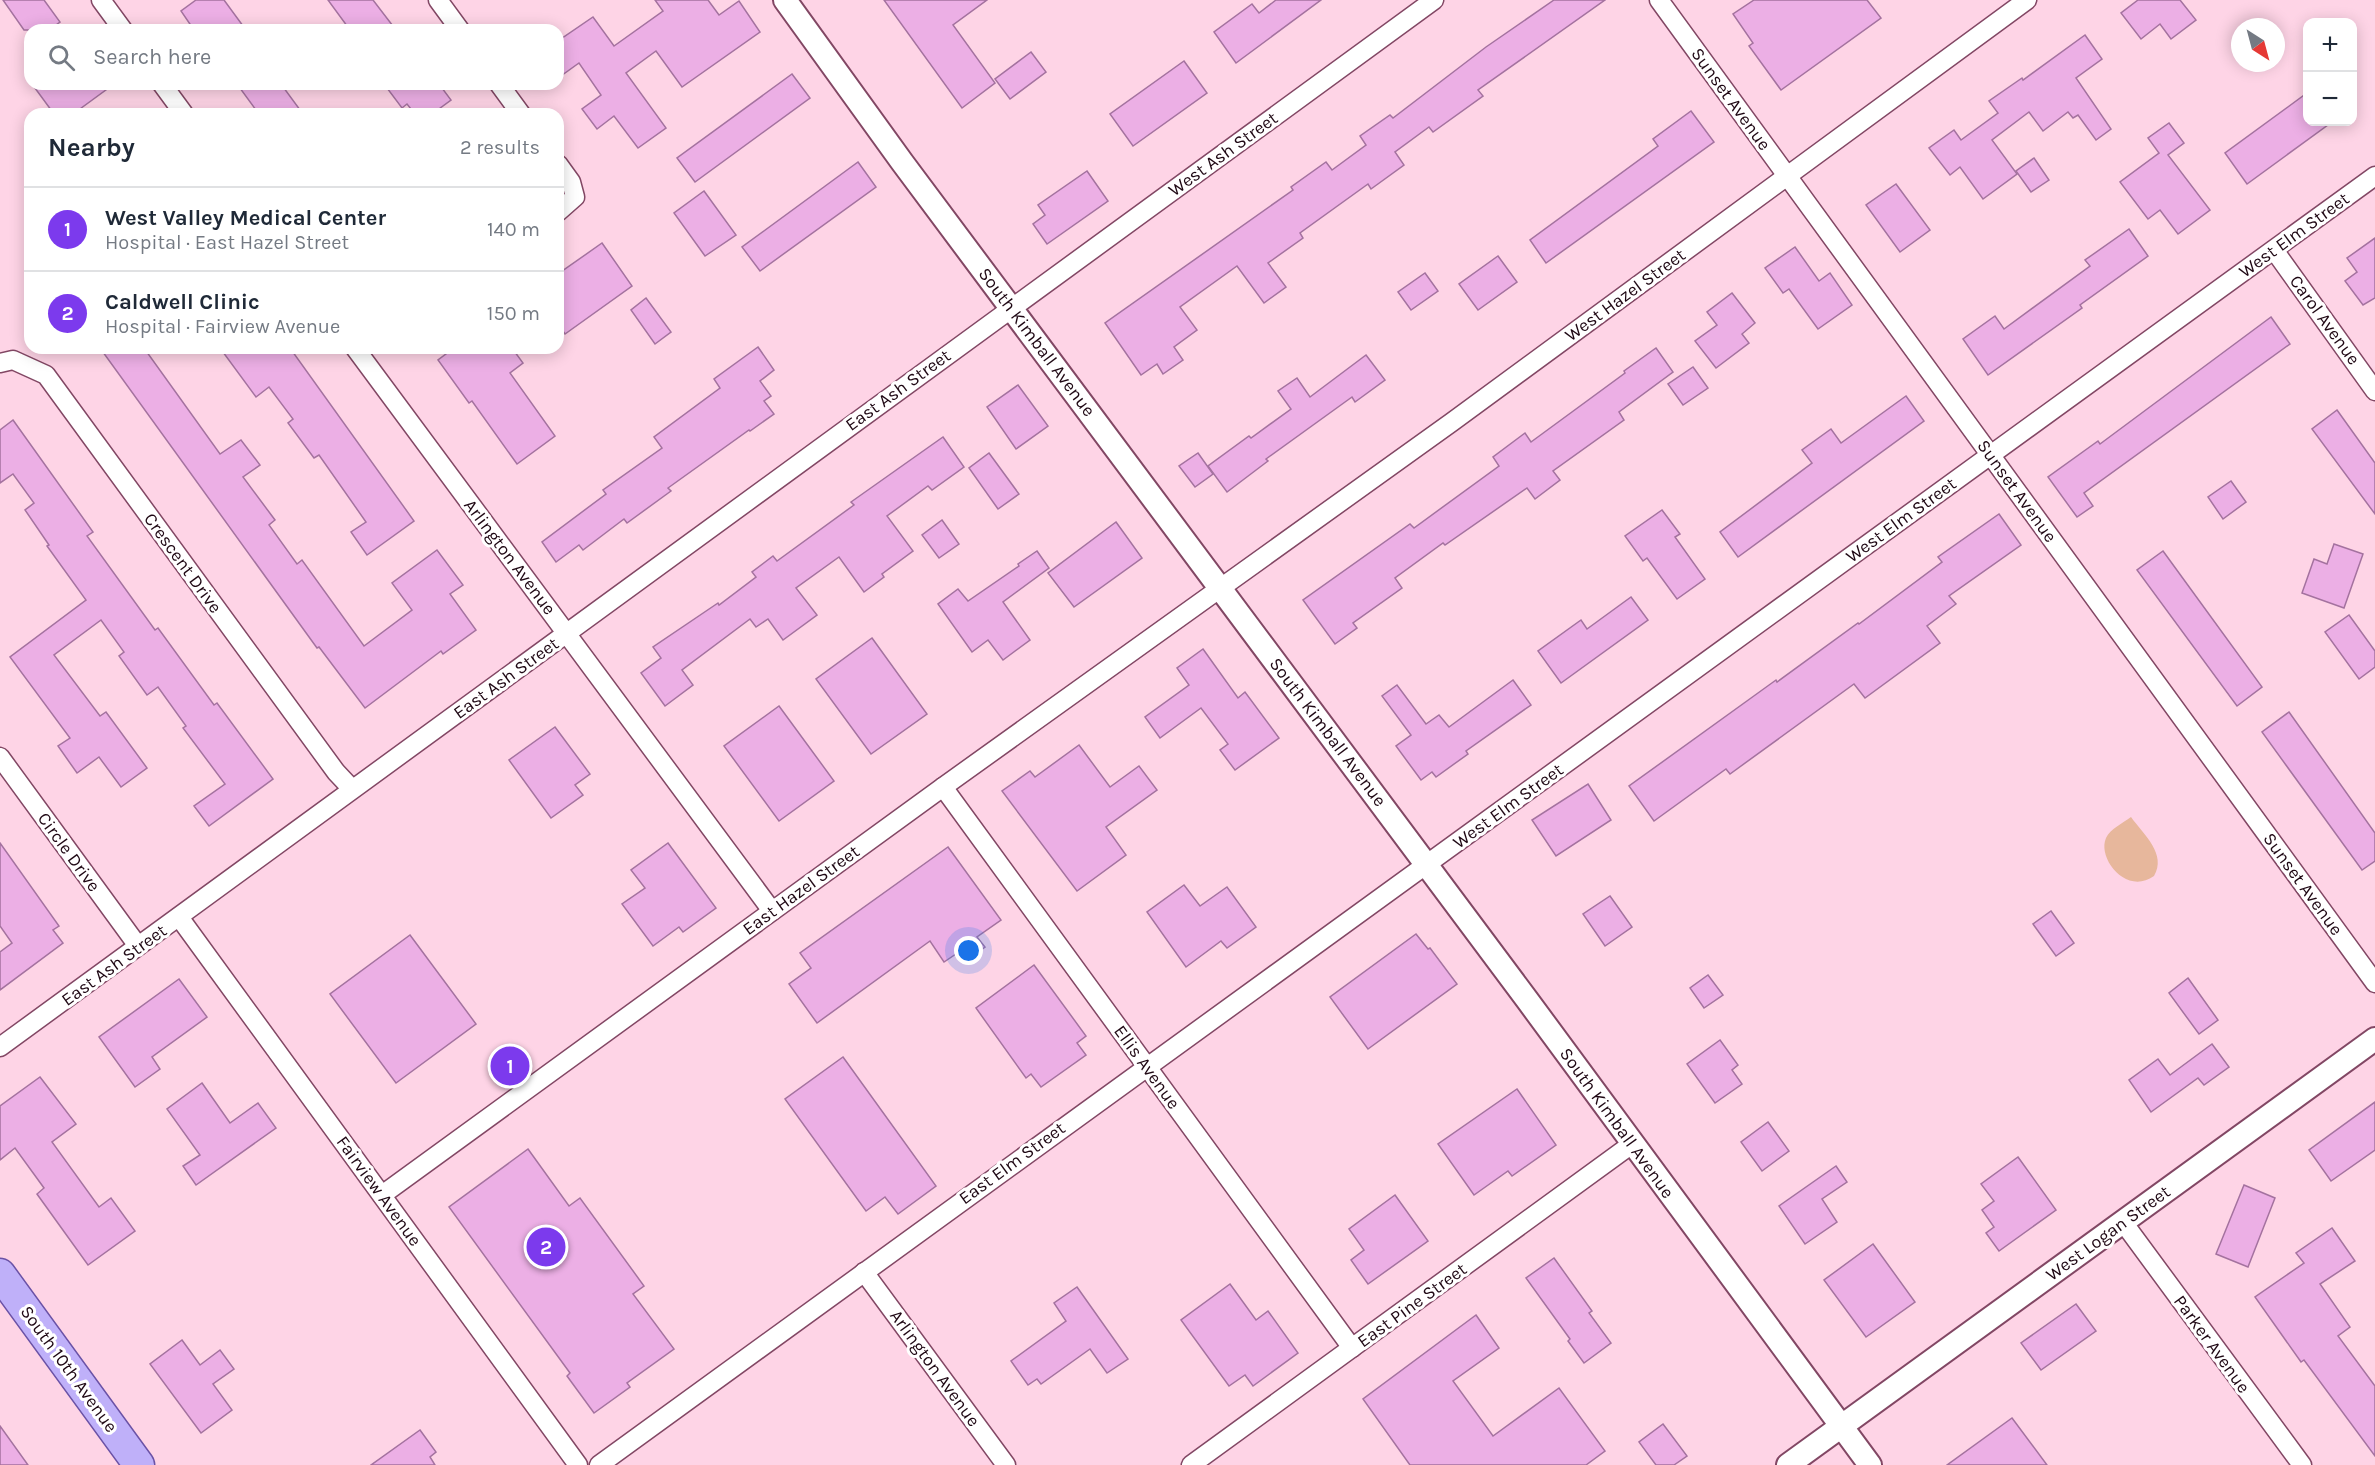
<!DOCTYPE html>
<meta charset="utf-8">
<style>
body{margin:0;font-family:Karla,sans-serif;background:#f6f6f7;color:#1f2937}
.controls{position:absolute;right:18px;top:18px;display:grid;overflow:hidden;border-radius:12px;box-shadow:0 3px 15px #0003}
.controls button{width:54px;height:54px;display:grid;place-items:center;padding:0;border:0;border-bottom:2px solid #e0e1e3;background:#fff;color:#1f2937;font:30px sans-serif}
.compass{position:absolute;left:2231px;top:18px;width:54px;height:54px;border-radius:50%;background:#fff;box-shadow:0 3px 15px #0003;rotate:144deg}
.you{position:absolute;left:969px;top:951px;width:21px;height:21px;margin:-15px;border:4px solid #fff;border-radius:50%;background:#1a73e8;box-shadow:0 0 0 9px #1a73e833}
.badge{display:grid;place-items:center;width:39px;height:39px;border-radius:50%;background:#7c3aed;color:#fff;font-size:20px;font-weight:700}
.pin{position:absolute;translate:-50% -50%;border:3px solid #fff;box-shadow:0 2px 6px #0006}
.list{margin:0;padding:0;list-style:none}
h2{display:flex;justify-content:space-between;align-items:center;height:78px;margin:0;padding:0 24px;font-size:26px}
h2 small{font-size:20px;font-weight:400;color:#747a83}
.list li{display:grid;grid-template-columns:39px 1fr auto;gap:18px;align-items:center;box-sizing:border-box;height:84px;padding:0 24px;border-top:2px solid #e0e1e3}
.list b{display:block;font-size:22px;white-space:nowrap}
.list p{margin:0;font-size:20px;white-space:nowrap;color:#747a83}
.list em{font-size:20px;font-style:normal;color:#747a83}
.icon{flex:none;width:33px;height:33px;fill:none;stroke:currentColor;stroke-width:2;stroke-linecap:round;stroke-linejoin:round}
.map{position:relative;flex:none;width:2375px;height:1465px;overflow:hidden}
.search{position:absolute;background:#fff;box-shadow:0 3px 15px #0003;left:24px;top:24px;width:540px;height:66px;display:flex;align-items:center;gap:15px;box-sizing:border-box;padding:0 21px;border-radius:18px;color:#747a83;font-size:22px}
.panel{position:absolute;background:#fff;box-shadow:0 3px 15px #0003;left:24px;top:108px;width:540px;height:246px;border-radius:18px}
.map>svg:first-child{display:block}
.green{fill:#e7b79c}
.building{fill:#ecafe5;stroke:#a4729f;stroke-width:1.5}
.lines{fill:none;stroke-linecap:round;stroke-linejoin:round}
.minor-casing{stroke:#824764;stroke-width:21}
.tertiary-casing{stroke:#824764;stroke-width:26}
.primary-casing{stroke:#6b52a6;stroke-width:33}
.minor{stroke:#fff;stroke-width:18}
.tertiary{stroke:#fff;stroke-width:22}
.primary{stroke:#bfb0f9;stroke-width:30}
.labels{text-anchor:middle;dominant-baseline:central;stroke-width:6;stroke-linejoin:round;paint-order:stroke}
.street-label{font-size:18px;fill:#1e0713;stroke:#fff}
</style>
<div class="map">
<svg width="2375" height="1465" viewBox="0 0 2375 1465">
<rect width="100%" height="100%" fill="#fed4e6"/>
<path class="green" d="M 2131,817 C 2144,835 2167,854 2154,876 C 2126,896 2097,858 2106,838 C 2110,829 2123,823 2131,817 Z"/>
<g class="building">
<path d="M 3,0 L 44,0 L 60,22 L 49,30 L 24,30 Z"/>
<path d="M 196,0 L 224,0 L 246,30 L 194,30 L 181,11 Z"/>
<path d="M 328,0 L 373,0 L 396,30 L 350,30 Z"/>
<path d="M 655,0 L 708,0 L 719,15 L 739,1 L 760,32 L 682,87 L 656,51 L 626,73 L 666,128 L 638,148 L 614,116 L 597,129 L 582,109 L 601,95 L 579,63 L 558,78 L 558,41 L 593,17 L 614,46 L 663,11 Z"/>
<path d="M 884,0 L 987,0 L 953,25 L 995,83 L 962,108 Z"/>
<path d="M 1276,0 L 1321,0 L 1236,63 L 1214,32 L 1252,4 L 1259,13 Z"/>
<path d="M 1554,0 L 1605,0 L 1478,90 L 1483,96 L 1433,132 L 1429,127 L 1395,152 L 1404,165 L 1371,189 L 1368,184 L 1300,233 L 1303,238 L 1268,263 L 1286,287 L 1264,303 L 1237,266 L 1180,307 L 1197,330 L 1174,347 L 1183,360 L 1163,374 L 1157,364 L 1141,375 L 1105,323 L 1293,190 L 1291,187 L 1326,162 L 1332,170 L 1366,145 L 1360,136 L 1390,115 L 1393,118 L 1486,47 Z"/>
<path d="M 1754,0 L 1867,0 L 1881,18 L 1781,90 L 1749,46 L 1753,43 L 1733,14 Z"/>
<path d="M 2138,0 L 2180,0 L 2196,20 L 2171,39 L 2160,24 L 2141,39 L 2121,13 Z"/>
<path d="M 2085,35 L 2102,59 L 2076,78 L 2111,129 L 2096,140 L 2078,115 L 2073,118 L 2068,112 L 2043,131 L 2029,112 L 1992,140 L 2017,174 L 1983,199 L 1960,167 L 1950,175 L 1929,148 L 1954,130 L 1961,140 L 1998,113 L 1989,101 L 2022,78 L 2023,80 Z"/>
<path d="M 1031,52 L 1046,72 L 1010,99 L 995,79 Z"/>
<path d="M 1184,61 L 1207,93 L 1133,146 L 1110,114 Z"/>
<path d="M 792,74 L 810,98 L 695,182 L 677,158 Z"/>
<path d="M 32,84 L 114,84 L 73,114 L 54,114 Z"/>
<path d="M 237,84 L 281,84 L 303,114 L 259,114 Z"/>
<path d="M 384,84 L 439,84 L 451,100 L 432,114 L 415,114 L 407,104 L 402,108 Z"/>
<path d="M 2307,93 L 2307,122 L 2332,122 L 2247,184 L 2225,153 Z"/>
<path d="M 1691,111 L 1714,142 L 1546,263 L 1530,240 L 1658,146 L 1653,139 Z"/>
<path d="M 2169,123 L 2184,143 L 2168,155 L 2210,210 L 2178,234 L 2160,210 L 2148,219 L 2120,182 L 2159,153 L 2148,138 Z"/>
<path d="M 2034,158 L 2049,180 L 2031,192 L 2016,171 Z"/>
<path d="M 858,162 L 876,187 L 760,271 L 742,247 Z"/>
<path d="M 1087,171 L 1108,201 L 1047,244 L 1033,224 L 1045,215 L 1038,205 Z"/>
<path d="M 1896,184 L 1930,230 L 1900,252 L 1866,205 Z"/>
<path d="M 704,191 L 736,235 L 705,256 L 674,213 Z"/>
<path d="M 2129,229 L 2148,256 L 2080,305 L 2082,308 L 1988,375 L 1963,339 L 1995,316 L 2004,329 L 2090,266 L 2085,260 Z"/>
<path d="M 2375,238 L 2375,298 L 2363,305 L 2345,281 L 2357,272 L 2347,258 Z"/>
<path d="M 602,243 L 632,286 L 565,334 L 558,324 L 558,274 Z"/>
<path d="M 1795,247 L 1819,281 L 1830,273 L 1852,305 L 1818,329 L 1789,289 L 1783,293 L 1765,268 Z"/>
<path d="M 1498,256 L 1517,282 L 1478,310 L 1459,284 Z"/>
<path d="M 1425,273 L 1438,291 L 1411,310 L 1398,292 Z"/>
<path d="M 1732,293 L 1755,323 L 1742,334 L 1749,343 L 1716,368 L 1695,341 L 1717,325 L 1707,312 Z"/>
<path d="M 646,298 L 671,332 L 655,344 L 631,310 Z"/>
<path d="M 2271,317 L 2290,344 L 2084,493 L 2093,506 L 2077,517 L 2048,477 L 2098,441 L 2100,444 Z"/>
<path d="M 758,347 L 774,370 L 760,381 L 771,396 L 764,401 L 774,414 L 750,431 L 749,430 L 668,488 L 671,491 L 627,523 L 624,519 L 583,550 L 579,545 L 556,562 L 542,542 L 606,494 L 603,490 L 662,448 L 654,437 L 720,388 L 714,379 Z"/>
<path d="M 100,348 L 144,348 L 220,454 L 241,440 L 260,465 L 243,477 L 275,520 L 269,525 L 297,564 L 302,560 L 364,646 L 412,610 L 392,583 L 437,550 L 463,585 L 450,594 L 476,630 L 443,654 L 441,651 L 365,708 L 319,647 L 317,648 Z"/>
<path d="M 220,348 L 290,348 L 414,521 L 367,555 L 351,532 L 366,522 L 319,455 L 314,458 L 288,423 L 293,419 L 269,387 L 256,397 Z"/>
<path d="M 454,348 L 512,348 L 523,363 L 510,373 L 555,436 L 517,464 L 472,401 L 469,403 L 438,360 Z"/>
<path d="M 1656,348 L 1673,372 L 1619,412 L 1624,420 L 1553,471 L 1560,480 L 1535,499 L 1527,488 L 1445,545 L 1443,543 L 1395,578 L 1402,588 L 1353,623 L 1357,628 L 1335,644 L 1303,600 L 1410,524 L 1414,528 L 1499,466 L 1493,457 L 1525,433 L 1531,442 L 1625,373 L 1624,371 Z"/>
<path d="M 1366,355 L 1385,380 L 1355,402 L 1352,397 L 1266,459 L 1268,461 L 1227,492 L 1208,466 L 1249,436 L 1251,438 L 1291,409 L 1278,391 L 1297,378 L 1310,397 Z"/>
<path d="M 1693,367 L 1708,388 L 1683,405 L 1668,384 Z"/>
<path d="M 1018,385 L 1048,426 L 1016,449 L 987,407 Z"/>
<path d="M 1906,396 L 1924,421 L 1738,557 L 1720,532 L 1812,463 L 1802,450 L 1831,429 L 1841,443 Z"/>
<path d="M 2337,410 L 2375,463 L 2375,514 L 2312,429 Z"/>
<path d="M 13,420 L 93,532 L 87,536 L 155,630 L 158,628 L 214,705 L 217,703 L 273,779 L 209,826 L 194,806 L 225,784 L 183,728 L 186,726 L 158,687 L 147,695 L 119,656 L 124,652 L 101,620 L 54,655 L 100,716 L 106,712 L 147,768 L 121,787 L 99,757 L 77,773 L 58,746 L 70,738 L 10,657 L 86,600 L 47,546 L 49,545 L 25,510 L 34,503 L 13,474 L 0,483 L 0,430 Z"/>
<path d="M 943,437 L 964,467 L 932,490 L 928,486 L 887,516 L 913,551 L 882,574 L 884,577 L 864,592 L 839,557 L 796,588 L 817,615 L 783,640 L 768,619 L 756,627 L 750,619 L 682,670 L 693,685 L 665,706 L 641,673 L 661,658 L 653,647 L 718,603 L 719,605 L 756,577 L 752,572 L 773,556 L 777,561 L 854,505 L 851,502 Z"/>
<path d="M 989,453 L 1019,494 L 998,509 L 969,468 Z"/>
<path d="M 1198,453 L 1213,474 L 1195,487 L 1179,466 Z"/>
<path d="M 2231,481 L 2246,502 L 2223,519 L 2208,497 Z"/>
<path d="M 1662,510 L 1680,534 L 1675,537 L 1705,579 L 1677,599 L 1647,558 L 1643,561 L 1625,536 Z"/>
<path d="M 1999,514 L 2021,545 L 1949,596 L 1956,604 L 1927,626 L 1940,643 L 1865,698 L 1854,684 L 1730,774 L 1726,769 L 1654,821 L 1629,786 L 1776,680 L 1777,682 L 1858,623 L 1859,624 L 1942,562 L 1938,557 Z"/>
<path d="M 942,520 L 959,544 L 939,558 L 922,535 Z"/>
<path d="M 1116,522 L 1142,558 L 1074,607 L 1048,573 Z"/>
<path d="M 2334,544 L 2363,554 L 2344,608 L 2302,593 L 2314,559 L 2327,564 Z"/>
<path d="M 1037,551 L 1049,568 L 1003,602 L 1030,640 L 1003,660 L 988,640 L 972,652 L 938,604 L 958,589 L 968,601 L 1019,566 L 1018,564 Z"/>
<path d="M 2163,551 L 2262,687 L 2237,706 L 2137,570 Z"/>
<path d="M 1631,597 L 1648,620 L 1561,683 L 1538,651 L 1581,620 L 1587,629 Z"/>
<path d="M 2349,615 L 2375,651 L 2375,667 L 2359,679 L 2325,632 Z"/>
<path d="M 872,638 L 927,714 L 871,754 L 816,679 Z"/>
<path d="M 1203,649 L 1238,698 L 1245,692 L 1279,738 L 1235,770 L 1220,750 L 1228,744 L 1201,708 L 1160,738 L 1145,717 L 1189,685 L 1177,668 Z"/>
<path d="M 1513,680 L 1531,705 L 1466,751 L 1468,754 L 1436,777 L 1432,772 L 1421,780 L 1396,746 L 1411,735 L 1382,696 L 1397,685 L 1426,724 L 1439,715 L 1449,727 Z"/>
<path d="M 779,706 L 834,781 L 779,821 L 724,746 Z"/>
<path d="M 2289,712 L 2375,833 L 2375,861 L 2362,870 L 2262,732 Z"/>
<path d="M 555,727 L 590,774 L 575,785 L 583,795 L 551,818 L 509,760 Z"/>
<path d="M 1079,745 L 1110,787 L 1139,766 L 1157,790 L 1106,827 L 1126,855 L 1077,891 L 1002,791 L 1030,771 L 1035,777 Z"/>
<path d="M 1588,784 L 1611,820 L 1556,856 L 1532,820 Z"/>
<path d="M 0,843 L 59,926 L 53,930 L 63,943 L 0,990 L 0,952 L 12,943 L 0,926 Z"/>
<path d="M 668,843 L 716,908 L 683,932 L 679,927 L 653,946 L 622,904 L 645,888 L 631,870 Z"/>
<path d="M 948,847 L 1001,920 L 977,937 L 985,947 L 966,961 L 959,952 L 944,962 L 930,941 L 817,1023 L 789,984 L 811,968 L 800,953 Z"/>
<path d="M 1184,885 L 1200,906 L 1227,887 L 1256,927 L 1227,948 L 1221,941 L 1186,967 L 1147,912 Z"/>
<path d="M 1610,896 L 1632,927 L 1605,946 L 1583,914 Z"/>
<path d="M 2051,911 L 2074,943 L 2056,956 L 2033,924 Z"/>
<path d="M 1416,934 L 1428,949 L 1430,948 L 1457,984 L 1368,1049 L 1330,997 Z"/>
<path d="M 410,935 L 476,1024 L 396,1083 L 330,994 Z"/>
<path d="M 1034,965 L 1086,1036 L 1077,1043 L 1086,1055 L 1041,1087 L 1031,1074 L 1026,1078 L 976,1008 Z"/>
<path d="M 1708,975 L 1723,995 L 1704,1008 L 1690,988 Z"/>
<path d="M 2188,978 L 2218,1020 L 2199,1034 L 2169,993 Z"/>
<path d="M 179,979 L 207,1017 L 152,1057 L 160,1069 L 135,1087 L 99,1037 Z"/>
<path d="M 1720,1040 L 1738,1065 L 1732,1070 L 1742,1084 L 1715,1103 L 1687,1064 Z"/>
<path d="M 2212,1044 L 2229,1067 L 2204,1085 L 2198,1078 L 2151,1112 L 2129,1080 L 2158,1059 L 2170,1075 Z"/>
<path d="M 843,1057 L 936,1186 L 898,1214 L 885,1197 L 866,1211 L 785,1099 Z"/>
<path d="M 40,1077 L 76,1124 L 52,1142 L 99,1207 L 111,1198 L 135,1231 L 88,1265 L 37,1194 L 44,1188 L 15,1148 L 0,1160 L 0,1106 Z"/>
<path d="M 202,1083 L 230,1123 L 258,1103 L 276,1128 L 196,1185 L 183,1166 L 200,1155 L 167,1109 Z"/>
<path d="M 1517,1089 L 1556,1145 L 1512,1176 L 1508,1171 L 1474,1195 L 1438,1144 Z"/>
<path d="M 2375,1102 L 2375,1150 L 2331,1181 L 2309,1150 Z"/>
<path d="M 1768,1122 L 1789,1151 L 1762,1171 L 1741,1142 Z"/>
<path d="M 528,1149 L 569,1206 L 580,1198 L 644,1286 L 633,1294 L 674,1349 L 627,1383 L 630,1387 L 594,1413 L 567,1376 L 570,1373 L 449,1207 Z"/>
<path d="M 2018,1157 L 2056,1210 L 1999,1251 L 1986,1233 L 1994,1227 L 1982,1210 L 1994,1201 L 1981,1184 Z"/>
<path d="M 1836,1166 L 1847,1182 L 1822,1199 L 1837,1222 L 1805,1244 L 1779,1206 Z"/>
<path d="M 2244,1185 L 2275,1198 L 2248,1267 L 2216,1254 Z"/>
<path d="M 1395,1195 L 1428,1241 L 1368,1284 L 1351,1260 L 1364,1250 L 1349,1229 Z"/>
<path d="M 2332,1228 L 2355,1261 L 2320,1284 L 2350,1327 L 2338,1336 L 2375,1386 L 2375,1456 L 2304,1360 L 2301,1362 L 2255,1297 L 2304,1263 L 2296,1253 Z"/>
<path d="M 1873,1244 L 1915,1302 L 1866,1337 L 1824,1280 Z"/>
<path d="M 1554,1258 L 1592,1311 L 1589,1313 L 1611,1343 L 1584,1363 L 1568,1341 L 1570,1339 L 1526,1278 Z"/>
<path d="M 1230,1284 L 1256,1320 L 1268,1311 L 1298,1353 L 1253,1386 L 1245,1375 L 1229,1386 L 1181,1320 Z"/>
<path d="M 1077,1287 L 1128,1359 L 1107,1373 L 1090,1349 L 1041,1384 L 1037,1379 L 1028,1385 L 1011,1361 L 1066,1321 L 1054,1303 Z"/>
<path d="M 2076,1304 L 2096,1331 L 2041,1370 L 2021,1343 Z"/>
<path d="M 1476,1315 L 1499,1348 L 1453,1381 L 1493,1436 L 1559,1388 L 1605,1451 L 1586,1465 L 1410,1465 L 1363,1399 Z"/>
<path d="M 182,1340 L 200,1365 L 220,1350 L 234,1369 L 213,1384 L 232,1410 L 201,1433 L 150,1364 Z"/>
<path d="M 2012,1418 L 2047,1465 L 1947,1465 Z"/>
<path d="M 1663,1424 L 1687,1456 L 1674,1465 L 1656,1465 L 1639,1442 Z"/>
<path d="M 0,1426 L 28,1465 L 0,1465 Z"/>
<path d="M 420,1430 L 436,1452 L 430,1457 L 435,1465 L 371,1465 Z"/>
</g>
<g class="lines">
<defs>
<g id="minor">
<path d="M 101,0 L 123,30"/>
<path d="M 438,0 L 460,30"/>
<path d="M 1659,0 L 2375,983"/>
<path d="M 162,84 L 184,114"/>
<path d="M 499,84 L 521,114"/>
<path d="M 558,164 L 571,182 L 575,197 L 558,212"/>
<path d="M 2274,250 L 2375,391"/>
<path d="M 355,348 L 772,911"/>
<path d="M 0,363 L 13,360 L 46,375 L 336,772 L 352,789"/>
<path d="M 0,757 L 138,946"/>
<path d="M 943,787 L 1352,1348"/>
<path d="M 179,917 L 578,1465"/>
<path d="M 0,1047 L 1434,0"/>
<path d="M 382,1195 L 943,787 L 1452,422 L 2027,0"/>
<path d="M 2123,1222 L 2302,1465"/>
<path d="M 864,1272 L 1006,1465"/>
<path d="M 599,1465 C 1189,1033 1785,608 2375,176"/>
<path d="M 1191,1465 L 1632,1144"/>
</g>
<g id="tertiary">
<path d="M 785,0 L 902,162 L 1528,1001 L 1870,1465"/>
<path d="M 1788,1465 L 2375,1039"/>
</g>
<path id="primary" d="M 0,1274 L 139,1465"/>
</defs>
<use href="#minor" class="minor-casing"/>
<use href="#tertiary" class="tertiary-casing"/>
<use href="#primary" class="primary-casing"/>
<use href="#minor" class="minor"/>
<use href="#tertiary" class="tertiary"/>
<use href="#primary" class="primary"/>
</g>
<g class="labels">
<g class="street-label">
<text transform="translate(1731 99) rotate(54)">Sunset Avenue</text>
<text transform="translate(1223 154) rotate(-36)">West Ash Street</text>
<text transform="translate(2294 235) rotate(-36)">West Elm Street</text>
<text transform="translate(1625 295) rotate(-36)">West Hazel Street</text>
<text transform="translate(2325 320) rotate(54)">Carol Avenue</text>
<text transform="translate(1037 342) rotate(53)">South Kimball Avenue</text>
<text transform="translate(898 390) rotate(-36)">East Ash Street</text>
<text transform="translate(2017 491) rotate(54)">Sunset Avenue</text>
<text transform="translate(1901 520) rotate(-36)">West Elm Street</text>
<text transform="translate(510 557) rotate(53)">Arlington Avenue</text>
<text transform="translate(183 563) rotate(54)">Crescent Drive</text>
<text transform="translate(506 678) rotate(-36)">East Ash Street</text>
<text transform="translate(1328 732) rotate(53)">South Kimball Avenue</text>
<text transform="translate(1508 806) rotate(-36)">West Elm Street</text>
<text transform="translate(69 852) rotate(54)">Circle Drive</text>
<text transform="translate(2303 884) rotate(54)">Sunset Avenue</text>
<text transform="translate(801 890) rotate(-36)">East Hazel Street</text>
<text transform="translate(114 965) rotate(-36)">East Ash Street</text>
<text transform="translate(1147 1067) rotate(54)">Ellis Avenue</text>
<text transform="translate(1617 1123) rotate(54)">South Kimball Avenue</text>
<text transform="translate(1012 1163) rotate(-36)">East Elm Street</text>
<text transform="translate(379 1191) rotate(54)">Fairview Avenue</text>
<text transform="translate(2108 1233) rotate(-36)">West Logan Street</text>
<text transform="translate(1412 1305) rotate(-36)">East Pine Street</text>
<text transform="translate(2212 1344) rotate(54)">Parker Avenue</text>
<text transform="translate(935 1368) rotate(54)">Arlington Avenue</text>
<text transform="translate(69 1369) rotate(54)">South 10th Avenue</text>
</g>
</g>
</svg>
<div class="controls">
<button>+</button>
<button>−</button>
</div>
<svg class="compass" viewBox="-18 -18 36 36"><path d="M0-13l5 13h-10z" fill="#e53935"/><path d="M0 13l5-13h-10z" fill="#747a83"/></svg>
<div class="you"></div>
<div class="pin badge" style="left:510px;top:1066px">1</div>
<div class="pin badge" style="left:546px;top:1247px">2</div>
<div class="search"><svg class="icon" aria-label="search" viewBox="0 0 24 24"><circle cx="10" cy="10" r="6"/><path d="M15 15l6 6"/></svg>Search here</div>
<section class="panel">
<h2>Nearby<small>2 results</small></h2>
<ul class="list">
<li><span class="badge">1</span><div><b>West Valley Medical Center</b><p>Hospital · East Hazel Street</p></div><em>140 m</em></li>
<li><span class="badge">2</span><div><b>Caldwell Clinic</b><p>Hospital · Fairview Avenue</p></div><em>150 m</em></li>
</ul>
</section>
</div>
